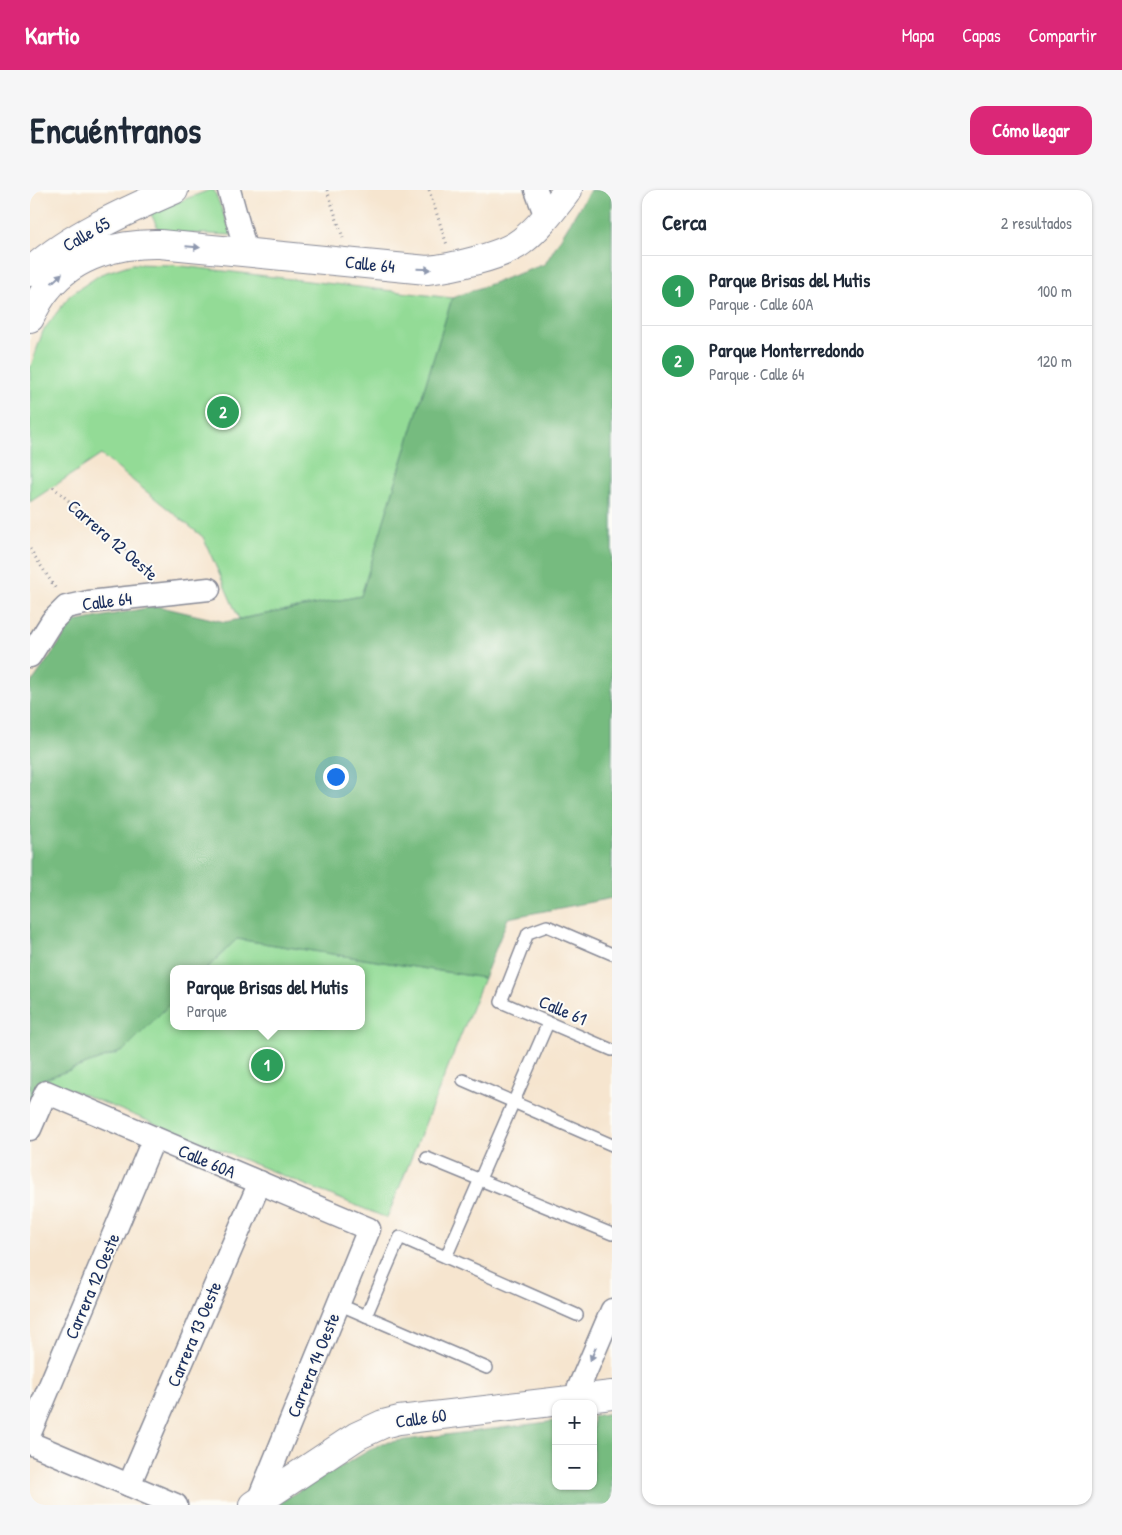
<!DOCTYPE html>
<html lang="es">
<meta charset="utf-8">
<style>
body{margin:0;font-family:"Patrick Hand",sans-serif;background:#f6f6f7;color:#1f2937}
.controls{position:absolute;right:15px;bottom:15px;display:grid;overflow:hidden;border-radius:10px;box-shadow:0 1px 4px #0004}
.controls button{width:45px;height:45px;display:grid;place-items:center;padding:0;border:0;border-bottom:1px solid #e0e1e3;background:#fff;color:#1f2937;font:25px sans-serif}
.you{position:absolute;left:305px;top:586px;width:18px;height:18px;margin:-12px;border:4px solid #fff;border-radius:50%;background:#1a73e8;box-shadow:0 0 0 8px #1a73e833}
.badge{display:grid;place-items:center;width:32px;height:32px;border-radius:50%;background:#db2777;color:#fff;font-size:16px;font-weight:700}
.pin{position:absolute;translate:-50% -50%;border:2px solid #fff;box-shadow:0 1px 5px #0006}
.popup{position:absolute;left:140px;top:775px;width:195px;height:65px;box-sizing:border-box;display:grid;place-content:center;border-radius:10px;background:#fff;filter:drop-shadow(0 1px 4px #0005);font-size:16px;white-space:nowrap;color:#747a83}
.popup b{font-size:19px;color:#1f2937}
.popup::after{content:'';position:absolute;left:50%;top:100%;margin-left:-10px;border:10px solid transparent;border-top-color:#fff}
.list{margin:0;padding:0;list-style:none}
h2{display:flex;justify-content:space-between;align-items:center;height:65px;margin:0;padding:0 20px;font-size:21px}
h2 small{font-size:16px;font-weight:400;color:#747a83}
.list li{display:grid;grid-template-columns:32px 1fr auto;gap:15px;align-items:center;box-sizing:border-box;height:70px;padding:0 20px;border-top:1px solid #e0e1e3}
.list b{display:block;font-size:19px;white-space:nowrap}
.list p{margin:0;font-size:16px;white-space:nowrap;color:#747a83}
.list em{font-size:16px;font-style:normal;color:#747a83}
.map{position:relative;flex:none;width:582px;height:1315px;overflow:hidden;border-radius:15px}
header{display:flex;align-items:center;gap:30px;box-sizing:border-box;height:70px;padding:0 25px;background:#db2777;color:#fff}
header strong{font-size:24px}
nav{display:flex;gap:28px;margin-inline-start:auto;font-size:18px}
.intro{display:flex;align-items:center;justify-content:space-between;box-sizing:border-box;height:120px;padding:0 30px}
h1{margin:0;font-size:35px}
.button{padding:12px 22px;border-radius:15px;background:#db2777;color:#fff;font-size:18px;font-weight:700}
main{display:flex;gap:30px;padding:0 30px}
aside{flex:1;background:#fff;border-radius:15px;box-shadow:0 1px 4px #0004}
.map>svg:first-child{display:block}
.green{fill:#93db96;stroke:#57857a}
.forest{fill:#76bb7f;stroke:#48756e}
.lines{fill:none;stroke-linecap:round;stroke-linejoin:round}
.service-casing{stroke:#888a96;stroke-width:14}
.minor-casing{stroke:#888a96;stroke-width:25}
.tertiary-casing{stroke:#888a96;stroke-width:30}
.path{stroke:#888a96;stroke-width:3;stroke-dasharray:1 4;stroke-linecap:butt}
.service{stroke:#fff;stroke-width:11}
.minor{stroke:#fff;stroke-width:22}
.tertiary{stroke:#fff;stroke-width:28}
.oneway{fill:#8d97ae}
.labels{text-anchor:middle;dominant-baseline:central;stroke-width:4;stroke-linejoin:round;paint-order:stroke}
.street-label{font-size:18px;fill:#1b2f5e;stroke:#fdfcf7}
</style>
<header>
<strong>Kartio</strong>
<nav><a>Mapa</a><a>Capas</a><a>Compartir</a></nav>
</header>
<div class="intro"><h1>Encuéntranos</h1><a class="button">Cómo llegar</a></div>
<main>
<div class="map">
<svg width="582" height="1315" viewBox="0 0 582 1315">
<rect width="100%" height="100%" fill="#fdfcf7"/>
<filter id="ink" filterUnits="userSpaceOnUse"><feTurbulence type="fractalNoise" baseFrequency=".02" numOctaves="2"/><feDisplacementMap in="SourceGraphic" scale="10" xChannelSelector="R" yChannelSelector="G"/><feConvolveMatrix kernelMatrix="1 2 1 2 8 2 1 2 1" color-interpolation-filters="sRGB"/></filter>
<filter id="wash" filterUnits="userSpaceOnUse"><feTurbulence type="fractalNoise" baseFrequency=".0096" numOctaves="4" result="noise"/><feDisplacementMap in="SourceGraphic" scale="20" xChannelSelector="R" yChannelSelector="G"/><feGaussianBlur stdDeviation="1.12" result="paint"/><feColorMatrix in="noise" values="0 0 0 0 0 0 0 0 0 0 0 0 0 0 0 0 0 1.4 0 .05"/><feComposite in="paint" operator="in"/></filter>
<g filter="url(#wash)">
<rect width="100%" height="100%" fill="#f6e5cf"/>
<g class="green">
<path d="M 180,0 L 184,0 L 202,45 L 130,42 L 120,22 Z"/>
<path d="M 102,74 L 143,75 L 422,108 L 331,406 L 209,429 L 173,347 L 71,265 L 0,312 L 0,179 L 13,141 L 40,105 L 71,84 Z"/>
<path d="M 207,749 L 454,788 L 357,1028 L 15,889 L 93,861 L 143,811 L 143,836 L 331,836 L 331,779 L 176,779 Z"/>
</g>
<g class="forest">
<path d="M 560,0 L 582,0 L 582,708 L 478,728 L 454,788 L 207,749 L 176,779 L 143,779 L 143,811 L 93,861 L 9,891 L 0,910 L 0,495 L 44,432 L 127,416 L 195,432 L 331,406 L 422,108 L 515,74 Z"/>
<path d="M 582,1223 L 582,1315 L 248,1315 L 253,1310 L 352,1253 L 526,1231 L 526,1296 L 563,1296 L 563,1226 Z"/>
</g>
</g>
<g filter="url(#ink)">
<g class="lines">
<defs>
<g id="service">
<path d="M 582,764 L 517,736 L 498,743 L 471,812 L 582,860"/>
<path d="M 433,890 L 582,955"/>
<path d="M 397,968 L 582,1044"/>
<path d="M 416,1067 L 518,833"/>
<path d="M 308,1114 L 457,1178"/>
<path d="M 336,1126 L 370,1047 L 547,1125"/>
</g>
<g id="minor">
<path d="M 199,0 L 216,62"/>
<path d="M 506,0 L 516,27"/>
<path d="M 0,466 L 22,431 L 36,417 L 59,412 L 179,399"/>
<path d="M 0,939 L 16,902 L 339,1039 L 228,1311"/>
<path d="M 544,1209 L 582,1120"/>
<path d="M 0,1243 L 124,948"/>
<path d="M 0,1253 L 146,1315"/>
<path d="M 99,1295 L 230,992"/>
</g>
<g id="tertiary">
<path d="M 0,82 C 37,47 98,20 144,0"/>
<path d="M 0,128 C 5,117 10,107 18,98 C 44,65 89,53 130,54 L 397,80 C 420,78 474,66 492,51 C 510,37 524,18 538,0"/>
<path d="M 223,1315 L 327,1246 L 353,1234 L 369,1230 L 582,1205"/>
</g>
</defs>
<use href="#service" class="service-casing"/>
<use href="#minor" class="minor-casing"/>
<use href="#tertiary" class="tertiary-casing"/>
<g class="path">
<path d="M 297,0 L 313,48"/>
<path d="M 399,0 L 417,55"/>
<path d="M 23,297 L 123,384"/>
<path d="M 0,359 L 26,399"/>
</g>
<use href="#service" class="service"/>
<use href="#minor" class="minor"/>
<use href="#tertiary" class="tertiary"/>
</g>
<defs><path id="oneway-solid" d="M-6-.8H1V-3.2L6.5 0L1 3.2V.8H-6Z" transform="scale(1.25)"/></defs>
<g class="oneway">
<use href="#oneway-solid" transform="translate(163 57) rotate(5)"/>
<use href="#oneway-solid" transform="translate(394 79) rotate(2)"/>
<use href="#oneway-solid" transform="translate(27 88) rotate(-43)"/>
<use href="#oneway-solid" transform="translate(563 1164) rotate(113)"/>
</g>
</g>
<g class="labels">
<g class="street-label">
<text transform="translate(56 44) rotate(-30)">Calle 65</text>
<text transform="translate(340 74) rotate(6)">Calle 64</text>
<text transform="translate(83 350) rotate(41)">Carrera 12 Oeste</text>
<text transform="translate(77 411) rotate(-7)">Calle 64</text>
<text transform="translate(533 820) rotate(23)">Calle 61</text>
<text transform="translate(177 971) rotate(23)">Calle 60A</text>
<text transform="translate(62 1096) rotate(-67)">Carrera 12 Oeste</text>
<text transform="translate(164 1144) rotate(-67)">Carrera 13 Oeste</text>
<text transform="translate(283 1175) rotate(-68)">Carrera 14 Oeste</text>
<text transform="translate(391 1228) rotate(-8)">Calle 60</text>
</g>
</g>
</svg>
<div class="controls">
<button>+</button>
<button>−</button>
</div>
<div class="you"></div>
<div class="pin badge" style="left:237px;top:875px;background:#2e9e5b">1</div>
<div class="popup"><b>Parque Brisas del Mutis</b>Parque</div>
<div class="pin badge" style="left:193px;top:222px;background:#2e9e5b">2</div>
</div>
<aside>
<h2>Cerca<small>2 resultados</small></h2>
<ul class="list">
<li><span class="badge" style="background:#2e9e5b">1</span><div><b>Parque Brisas del Mutis</b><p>Parque · Calle 60A</p></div><em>100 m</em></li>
<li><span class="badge" style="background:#2e9e5b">2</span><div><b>Parque Monterredondo</b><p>Parque · Calle 64</p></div><em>120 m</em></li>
</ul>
</aside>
</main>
